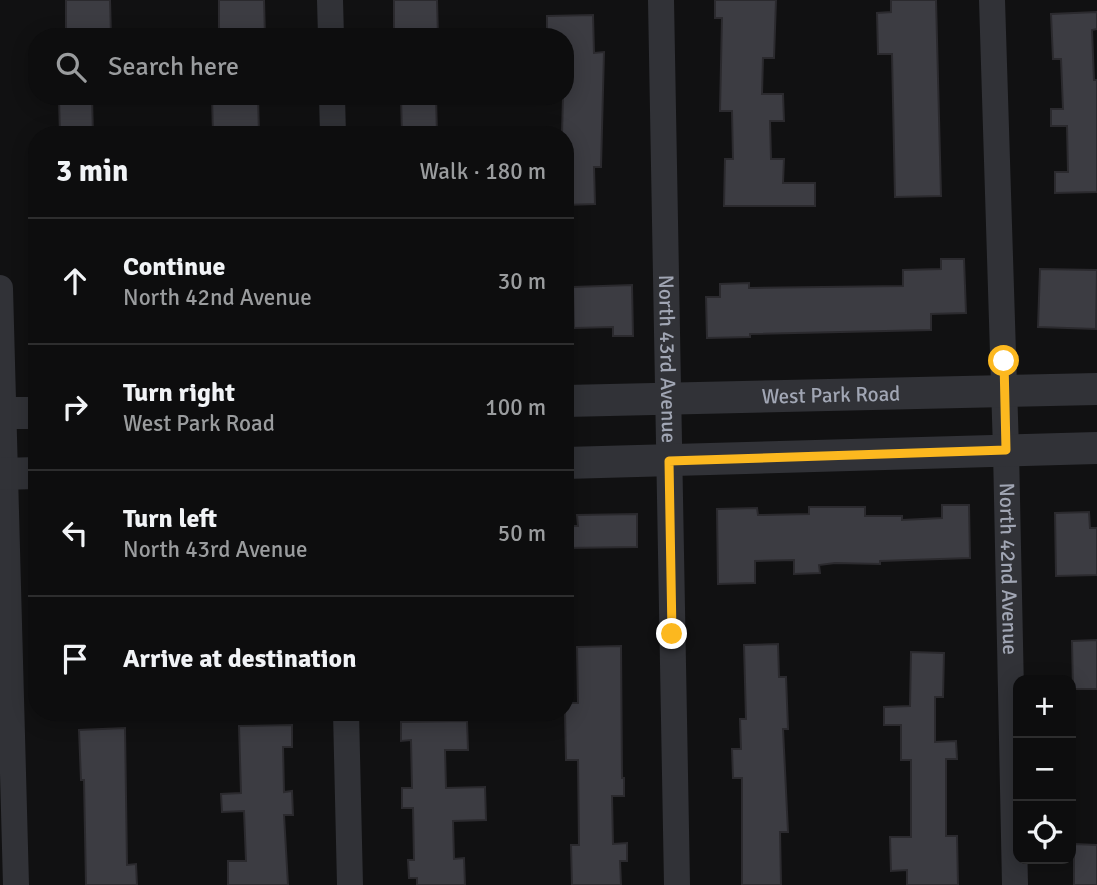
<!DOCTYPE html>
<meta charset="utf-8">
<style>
body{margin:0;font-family:Signika,sans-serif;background:#1b1b1c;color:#f1f3f6}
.controls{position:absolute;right:21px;bottom:21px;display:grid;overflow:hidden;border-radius:14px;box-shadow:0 4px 18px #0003}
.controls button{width:63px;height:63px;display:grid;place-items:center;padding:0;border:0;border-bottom:2px solid #2d2d2e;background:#0d0d0e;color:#f1f3f6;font:35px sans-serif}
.stop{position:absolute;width:21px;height:21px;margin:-16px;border:5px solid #fcb81f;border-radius:50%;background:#fff}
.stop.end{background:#fcb81f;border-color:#fff;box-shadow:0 2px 7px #0008}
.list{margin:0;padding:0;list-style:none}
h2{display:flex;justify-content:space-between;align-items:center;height:91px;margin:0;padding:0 28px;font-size:30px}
h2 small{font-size:23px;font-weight:400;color:#9a9c9e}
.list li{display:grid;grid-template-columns:46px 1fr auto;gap:21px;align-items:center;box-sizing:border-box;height:126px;padding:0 28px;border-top:2px solid #2d2d2e}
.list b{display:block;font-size:26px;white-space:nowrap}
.list p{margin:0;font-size:23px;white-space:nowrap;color:#9a9c9e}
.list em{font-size:23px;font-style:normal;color:#9a9c9e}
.icon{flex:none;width:38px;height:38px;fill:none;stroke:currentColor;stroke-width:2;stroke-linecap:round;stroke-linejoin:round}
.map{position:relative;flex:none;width:1097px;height:885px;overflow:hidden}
.search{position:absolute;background:#0d0d0e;box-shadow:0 4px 18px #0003;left:28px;top:28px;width:546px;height:77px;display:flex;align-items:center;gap:18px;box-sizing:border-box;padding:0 24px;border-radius:28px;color:#9a9c9e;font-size:26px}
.panel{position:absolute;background:#0d0d0e;box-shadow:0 4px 18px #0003;left:28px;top:126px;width:546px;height:595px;border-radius:28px}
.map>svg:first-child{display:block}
.building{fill:#3c3c42;stroke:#2b2a2e;stroke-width:2}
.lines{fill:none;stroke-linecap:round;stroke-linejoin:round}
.minor{stroke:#313237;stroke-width:26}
.tertiary{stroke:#313237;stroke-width:32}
.route{stroke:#fcb81f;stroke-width:9}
.labels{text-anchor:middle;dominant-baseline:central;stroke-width:5;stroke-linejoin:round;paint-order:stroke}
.street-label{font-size:21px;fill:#a1a6b4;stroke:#0c0c0d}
</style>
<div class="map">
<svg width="1097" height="885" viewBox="0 0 1097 885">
<rect width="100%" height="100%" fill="#111112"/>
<g class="building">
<path d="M 66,0 L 110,0 L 111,37 L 66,37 Z"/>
<path d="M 219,0 L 264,0 L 265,37 L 219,37 Z"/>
<path d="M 394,0 L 437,0 L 438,37 L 394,37 Z"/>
<path d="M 715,0 L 776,0 L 774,58 L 763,58 L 762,94 L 783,94 L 784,121 L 770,121 L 771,159 L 784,159 L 783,183 L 815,183 L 815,206 L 724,206 L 725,159 L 733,159 L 732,111 L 720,111 L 722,18 L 715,18 Z"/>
<path d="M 891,0 L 936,0 L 941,196 L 895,197 L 892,54 L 878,54 L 877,13 L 891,12 Z"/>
<path d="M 1097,12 L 1097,29 L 1092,30 L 1094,80 L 1097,80 L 1097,192 L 1055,193 L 1055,172 L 1068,172 L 1067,126 L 1051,126 L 1051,109 L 1063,109 L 1061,59 L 1053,59 L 1051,14 Z"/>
<path d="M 593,15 L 594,53 L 604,52 L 601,167 L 594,167 L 595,204 L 565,205 L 565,135 L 562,135 L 563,96 L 565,96 L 565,37 L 547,37 L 547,16 Z"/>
<path d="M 212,96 L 258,96 L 259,135 L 213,135 Z"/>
<path d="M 401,96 L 436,96 L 437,135 L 402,135 Z"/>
<path d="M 92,97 L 93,135 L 60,135 L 59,98 Z"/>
<path d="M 941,259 L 964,259 L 966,313 L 931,314 L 931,330 L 750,334 L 750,337 L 707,338 L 706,297 L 720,297 L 720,284 L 749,283 L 749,288 L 903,286 L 903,270 L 941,269 Z"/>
<path d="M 1040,269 L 1097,270 L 1096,329 L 1038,327 Z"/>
<path d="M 632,285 L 633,336 L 613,336 L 613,327 L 574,328 L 573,287 Z"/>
<path d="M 942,505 L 969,505 L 970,558 L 880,561 L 880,564 L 835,563 L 819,565 L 820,573 L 794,574 L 794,560 L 755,561 L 755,583 L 718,584 L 717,509 L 757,508 L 758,515 L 809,514 L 809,507 L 865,507 L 865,516 L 902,516 L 902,520 L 942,518 Z"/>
<path d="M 1089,512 L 1090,528 L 1097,528 L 1097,575 L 1056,576 L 1055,513 Z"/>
<path d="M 637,514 L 637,547 L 565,548 L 565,526 L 578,526 L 577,515 Z"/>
<path d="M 1097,640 L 1097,689 L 1073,689 L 1072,641 Z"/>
<path d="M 778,644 L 779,677 L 786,677 L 788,729 L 783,729 L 788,832 L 780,832 L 781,885 L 742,885 L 742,778 L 733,778 L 732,749 L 741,749 L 740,719 L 746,719 L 744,645 Z"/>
<path d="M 621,646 L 622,778 L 624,778 L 624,796 L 612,796 L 613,844 L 627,843 L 627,861 L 620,861 L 621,885 L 572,885 L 571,845 L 579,845 L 578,760 L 566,760 L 565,712 L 565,703 L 578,703 L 577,647 Z"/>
<path d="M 911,652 L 944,653 L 943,697 L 935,697 L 935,742 L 956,741 L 957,759 L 946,759 L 946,836 L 957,836 L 958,885 L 907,885 L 907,870 L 891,871 L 890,837 L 911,837 L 911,760 L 901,760 L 901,725 L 884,725 L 884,707 L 910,706 Z"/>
<path d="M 467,721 L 468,750 L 445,750 L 446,788 L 485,787 L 486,820 L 453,821 L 454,859 L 464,858 L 465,885 L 417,885 L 417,878 L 409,878 L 408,860 L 414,860 L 413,808 L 402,808 L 402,788 L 412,788 L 411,740 L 401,741 L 401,722 Z"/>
<path d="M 292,725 L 292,747 L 283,747 L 284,792 L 292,791 L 293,815 L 284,815 L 288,885 L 228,885 L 228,861 L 246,861 L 244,811 L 222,812 L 221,794 L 241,793 L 239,726 Z"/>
<path d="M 125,728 L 127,865 L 136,864 L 137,885 L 86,885 L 84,780 L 81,780 L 79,730 Z"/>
<path d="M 1074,844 L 1097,845 L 1097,885 L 1074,885 Z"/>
</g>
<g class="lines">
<g class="minor">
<path d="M 330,0 L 331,37"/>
<path id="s1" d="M 661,0 L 677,885"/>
<path id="s2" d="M 992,0 L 1006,450 L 1015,885"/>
<path d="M 332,96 L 333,135"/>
<path d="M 0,288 L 16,885"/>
<path d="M 346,712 L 350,885"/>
</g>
<g class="tertiary">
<path id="s3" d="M 565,401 L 1097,389"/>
<path d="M 0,413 L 37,413"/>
<path d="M 565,463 L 1097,448"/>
<path d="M 0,474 L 37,473"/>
</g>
</g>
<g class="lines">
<path class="route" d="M 672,634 L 669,461 L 1006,450 L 1004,361"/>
</g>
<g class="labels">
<g class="street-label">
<text stroke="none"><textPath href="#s1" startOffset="359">North 43rd Avenue</textPath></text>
<text stroke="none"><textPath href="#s3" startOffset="266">West Park Road</textPath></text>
<text stroke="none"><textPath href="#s2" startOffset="569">North 42nd Avenue</textPath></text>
</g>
</g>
</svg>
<div class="controls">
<button>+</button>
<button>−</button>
<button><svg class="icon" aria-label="locate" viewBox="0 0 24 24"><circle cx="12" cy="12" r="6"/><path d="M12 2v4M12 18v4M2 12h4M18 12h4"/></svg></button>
</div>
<div class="stop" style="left:1004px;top:361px"></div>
<div class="stop end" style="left:672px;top:634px"></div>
<div class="search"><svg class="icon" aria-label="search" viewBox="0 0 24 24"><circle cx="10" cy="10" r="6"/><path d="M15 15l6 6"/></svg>Search here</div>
<section class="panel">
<h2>3 min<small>Walk · 180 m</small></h2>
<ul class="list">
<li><svg class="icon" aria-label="ahead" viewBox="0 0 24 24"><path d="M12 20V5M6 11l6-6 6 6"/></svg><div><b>Continue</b><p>North 42nd Avenue</p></div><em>30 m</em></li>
<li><svg class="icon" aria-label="right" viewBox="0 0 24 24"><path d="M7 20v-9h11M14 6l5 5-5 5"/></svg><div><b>Turn right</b><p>West Park Road</p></div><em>100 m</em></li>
<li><svg class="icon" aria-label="left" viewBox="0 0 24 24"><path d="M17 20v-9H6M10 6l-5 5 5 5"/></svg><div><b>Turn left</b><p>North 43rd Avenue</p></div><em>50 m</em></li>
<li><svg class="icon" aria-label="arrive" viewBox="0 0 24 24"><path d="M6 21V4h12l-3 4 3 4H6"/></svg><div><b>Arrive at destination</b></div></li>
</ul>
</section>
</div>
